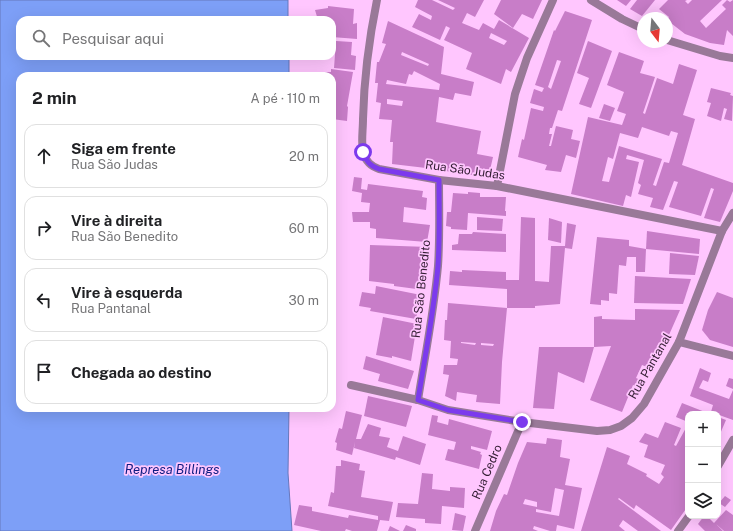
<!DOCTYPE html>
<html lang="pt">
<meta charset="utf-8">
<style>
body{margin:0;font-family:"Public Sans",sans-serif;background:#f2f2f2;color:#202124}
.controls{position:absolute;right:12px;bottom:12px;display:grid;overflow:hidden;border-radius:8px;box-shadow:0 4px 16px #0002}
.controls button{width:36px;height:36px;display:grid;place-items:center;padding:0;border:0;border-bottom:1px solid #e0e0e0;background:#fff;color:#202124;font:20px sans-serif}
.compass{position:absolute;left:637px;top:12px;width:36px;height:36px;border-radius:50%;background:#fff;box-shadow:0 4px 16px #0002;rotate:164deg}
.stop{position:absolute;width:12px;height:12px;margin:-9px;border:3px solid #7c3aed;border-radius:50%;background:#fff}
.stop.end{background:#7c3aed;border-color:#fff;box-shadow:0 1px 4px #0008}
.list{margin:0;padding:0;list-style:none}
h2{display:flex;justify-content:space-between;align-items:center;height:52px;margin:0;padding:0 16px;font-size:17px}
h2 small{font-size:13px;font-weight:400;color:#757577}
.list li{display:grid;grid-template-columns:26px 1fr auto;gap:12px;align-items:center;box-sizing:border-box;height:64px;margin:0 8px 8px;padding:0 8px;border:1px solid #e0e0e0;border-radius:12px}
.list b{display:block;font-size:15px;white-space:nowrap}
.list p{margin:0;font-size:13px;white-space:nowrap;color:#757577}
.list em{font-size:13px;font-style:normal;color:#757577}
.icon{flex:none;width:22px;height:22px;fill:none;stroke:currentColor;stroke-width:2;stroke-linecap:round;stroke-linejoin:round}
.map{position:relative;flex:none;width:733px;height:531px;overflow:hidden}
.search{position:absolute;background:#fff;box-shadow:0 4px 16px #0002;left:16px;top:16px;width:320px;height:44px;display:flex;align-items:center;gap:10px;box-sizing:border-box;padding:0 14px;border-radius:12px;color:#757577;font-size:15px}
.panel{position:absolute;background:#fff;box-shadow:0 4px 16px #0002;left:16px;top:72px;width:320px;height:340px;border-radius:12px}
.map>svg:first-child{display:block}
.water{fill:#7d9ff7;stroke:#6778bc}
.building{fill:#c87dc8;fill-rule:evenodd}
.lines{fill:none;stroke-linecap:round;stroke-linejoin:round}
.street{stroke:#997998;stroke-width:8}
.route{stroke:#7c3aed;stroke-width:5}
.labels{text-anchor:middle;dominant-baseline:central;stroke-width:3.5;stroke-linejoin:round;paint-order:stroke}
.street-label{font-size:12px;fill:#331d33;stroke:#ffc6fe}
.water-label{font-size:13px;font-style:italic;fill:#0d1c80;stroke:#ffc6fe}
</style>
<div class="map">
<svg width="733" height="531" viewBox="0 0 733 531">
<rect width="100%" height="100%" fill="#ffc6fe"/>
<path class="water" d="M 0,0 L 288,0 L 288,20 L 20,20 L 20,56 L 289,56 L 289,76 L 20,76 L 20,408 L 289,408 L 288,473 L 292,531 L 0,531 Z"/>
<g class="building">
<path d="M 418,0 L 432,0 L 453,10 L 455,8 L 438,0 L 484,0 L 475,17 L 467,13 L 462,23 L 479,30 L 483,23 L 494,29 L 499,20 L 529,38 L 511,72 L 506,69 L 501,84 L 466,69 L 472,53 L 444,40 L 450,28 L 446,26 L 440,40 L 412,27 L 419,14 L 431,20 L 432,16 L 415,7 ZM 491,33 L 507,41 L 504,45 L 489,38 Z"/>
<path d="M 501,0 L 542,0 L 533,19 L 522,14 L 513,28 L 494,14 Z"/>
<path d="M 617,0 L 631,0 L 626,6 Z"/>
<path d="M 637,0 L 655,0 L 642,16 L 630,9 Z"/>
<path d="M 668,0 L 687,0 L 685,1 L 688,4 L 692,0 L 722,0 L 700,21 L 706,28 L 726,9 L 722,5 L 727,0 L 730,2 L 733,0 L 733,36 L 727,30 L 724,45 L 710,43 L 685,34 L 667,20 L 669,17 L 659,9 Z"/>
<path d="M 328,6 L 354,9 L 353,24 L 357,23 L 357,39 L 332,37 L 332,20 L 318,20 L 315,10 L 328,8 Z"/>
<path d="M 565,11 L 592,20 L 562,111 L 558,110 L 552,128 L 550,128 L 549,134 L 552,134 L 549,146 L 551,146 L 556,126 L 573,130 L 571,139 L 580,141 L 576,158 L 566,155 L 561,172 L 545,170 L 547,165 L 518,157 L 522,139 L 524,140 L 531,108 L 543,111 L 544,107 L 530,103 L 534,89 L 542,92 L 544,88 L 535,85 L 554,30 L 555,31 ZM 557,60 L 561,61 L 551,89 L 548,87 Z"/>
<path d="M 388,21 L 444,47 L 441,74 L 474,82 L 471,96 L 455,93 L 453,100 L 439,97 L 436,122 L 481,131 L 477,154 L 493,157 L 490,170 L 486,169 L 485,177 L 426,168 L 392,164 L 393,142 L 390,142 L 392,120 L 379,119 L 381,103 L 376,102 L 378,83 L 375,83 L 377,62 L 379,62 L 386,44 L 382,43 ZM 402,52 L 429,64 L 428,66 L 401,55 ZM 414,71 L 440,84 L 439,90 L 386,84 L 387,80 L 406,84 L 409,74 L 412,75 ZM 387,99 L 403,101 L 402,106 L 387,104 Z"/>
<path d="M 336,41 L 352,42 L 351,55 L 356,56 L 355,70 L 334,68 Z"/>
<path d="M 588,41 L 612,51 L 591,108 L 579,104 L 589,78 L 577,73 Z"/>
<path d="M 619,52 L 644,61 L 640,73 L 655,77 L 643,113 L 645,114 L 657,78 L 673,84 L 679,64 L 697,70 L 683,115 L 695,119 L 682,165 L 733,183 L 733,191 L 720,222 L 704,218 L 714,189 L 711,188 L 701,216 L 669,207 L 678,182 L 674,181 L 663,210 L 650,207 L 653,198 L 638,194 L 641,185 L 638,183 L 644,160 L 627,155 L 626,159 L 639,162 L 631,197 L 626,195 L 623,206 L 571,194 L 588,117 L 622,125 L 626,114 L 617,111 L 624,92 L 607,85 ZM 642,127 L 669,136 L 671,131 L 678,133 L 669,163 L 664,162 L 656,186 L 653,185 L 662,159 L 619,146 L 609,182 L 602,181 L 608,157 L 613,159 L 620,133 L 638,138 Z"/>
<path d="M 331,69 L 353,72 L 347,106 L 348,107 L 347,121 L 332,119 L 332,76 L 326,76 L 325,72 L 331,72 Z"/>
<path d="M 711,88 L 731,93 L 730,95 L 733,96 L 732,121 L 724,119 L 727,109 L 724,108 L 721,121 L 707,116 L 711,103 L 707,102 Z"/>
<path d="M 604,104 L 615,108 L 610,121 L 599,118 Z"/>
<path d="M 354,177 L 362,178 L 361,189 L 367,190 L 368,184 L 423,191 L 422,197 L 427,198 L 426,210 L 404,207 L 403,222 L 430,225 L 427,242 L 376,238 L 376,229 L 370,228 L 370,222 L 353,222 L 352,212 L 369,212 L 370,203 L 361,202 L 362,193 L 352,191 Z"/>
<path d="M 468,192 L 480,193 L 480,197 L 506,197 L 505,211 L 506,211 L 506,216 L 468,213 L 467,230 L 451,229 L 451,227 L 446,226 L 447,212 L 451,212 L 453,193 L 468,194 Z"/>
<path d="M 477,217 L 503,219 L 502,231 L 477,230 Z"/>
<path d="M 521,217 L 535,218 L 535,281 L 549,282 L 551,246 L 565,246 L 567,223 L 576,225 L 572,249 L 565,248 L 560,304 L 535,306 L 535,308 L 507,308 L 507,289 L 449,285 L 450,271 L 462,272 L 462,270 L 506,272 L 506,280 L 519,280 Z"/>
<path d="M 549,218 L 562,222 L 561,243 L 548,240 Z"/>
<path d="M 647,231 L 700,239 L 699,254 L 646,249 Z"/>
<path d="M 473,232 L 506,234 L 506,252 L 452,250 L 452,245 L 458,244 L 459,234 L 472,234 Z"/>
<path d="M 597,237 L 629,240 L 629,246 L 646,249 L 645,272 L 636,272 L 636,257 L 627,257 L 626,266 L 619,265 L 617,294 L 609,293 L 609,301 L 601,300 L 601,305 L 590,304 Z"/>
<path d="M 370,245 L 429,247 L 429,252 L 425,251 L 424,290 L 394,286 L 394,284 L 369,281 Z"/>
<path d="M 670,253 L 699,256 L 695,275 L 669,274 Z"/>
<path d="M 635,276 L 691,279 L 683,304 L 634,303 Z"/>
<path d="M 376,286 L 421,295 L 416,319 L 370,311 L 371,308 L 359,306 L 362,292 L 375,294 Z"/>
<path d="M 717,292 L 733,298 L 733,347 L 710,340 L 702,330 L 708,310 Z"/>
<path d="M 448,303 L 507,308 L 502,362 L 500,404 L 476,402 L 477,395 L 457,392 L 456,401 L 445,396 L 449,375 L 443,374 L 444,365 L 457,365 L 458,359 L 450,358 L 451,341 L 444,340 L 445,320 L 447,320 ZM 461,342 L 476,343 L 475,345 L 461,343 ZM 481,343 L 494,344 L 493,346 L 481,345 Z"/>
<path d="M 635,309 L 680,310 L 665,344 L 663,344 L 652,369 L 642,365 L 636,378 L 645,382 L 641,388 L 633,385 L 622,412 L 590,400 L 611,346 L 594,347 L 594,317 L 602,316 L 602,319 L 635,320 Z"/>
<path d="M 383,317 L 417,324 L 411,361 L 392,356 L 392,358 L 376,355 Z"/>
<path d="M 539,347 L 594,347 L 584,383 L 558,372 L 554,409 L 533,408 Z"/>
<path d="M 366,356 L 414,371 L 408,389 L 378,381 L 380,374 L 363,369 Z"/>
<path d="M 700,368 L 711,373 L 708,382 L 703,380 L 699,388 L 729,399 L 733,390 L 733,420 L 711,412 L 713,405 L 690,396 Z"/>
<path d="M 729,378 L 733,379 L 733,389 L 726,386 Z"/>
<path d="M 368,396 L 412,406 L 406,427 L 364,416 Z"/>
<path d="M 682,403 L 710,414 L 688,414 L 688,422 L 676,417 Z"/>
<path d="M 346,411 L 362,415 L 356,439 L 361,439 L 368,424 L 381,428 L 379,436 L 390,438 L 387,447 L 398,451 L 403,436 L 426,444 L 420,465 L 396,457 L 395,460 L 354,448 L 355,442 L 352,455 L 336,450 L 337,443 L 335,442 L 339,428 L 342,429 Z"/>
<path d="M 432,415 L 438,416 L 437,422 L 448,425 L 449,419 L 492,431 L 487,450 L 471,446 L 471,449 L 481,452 L 480,454 L 482,455 L 479,469 L 445,460 L 448,449 L 454,450 L 456,442 L 428,435 Z"/>
<path d="M 718,417 L 726,420 L 720,434 L 718,433 Z"/>
<path d="M 665,422 L 681,428 L 674,445 L 676,446 L 687,426 L 688,426 L 688,506 L 671,530 L 636,505 L 634,509 L 619,498 L 618,499 L 661,531 L 638,531 L 623,520 L 619,526 L 625,531 L 581,531 L 607,447 L 630,456 L 627,464 L 647,474 L 646,476 L 659,484 L 664,477 L 661,474 L 665,465 L 644,457 L 648,445 L 639,442 L 645,433 L 658,438 Z"/>
<path d="M 547,438 L 562,440 L 560,457 L 570,459 L 565,485 L 582,488 L 574,529 L 557,525 L 556,531 L 550,531 L 534,526 L 533,529 L 538,531 L 490,531 L 496,511 L 504,494 L 507,495 L 518,463 L 527,442 L 546,444 ZM 555,488 L 564,490 L 559,516 L 536,512 L 536,509 L 551,512 ZM 525,499 L 537,502 L 537,507 L 523,504 Z"/>
<path d="M 341,460 L 360,464 L 359,470 L 365,471 L 361,497 L 393,502 L 389,521 L 380,520 L 377,531 L 352,531 L 346,529 L 345,531 L 321,531 L 294,525 L 299,505 L 312,507 L 312,511 L 348,518 L 349,515 L 378,520 L 378,516 L 328,506 L 331,492 L 334,493 L 336,466 L 341,466 Z"/>
<path d="M 422,473 L 433,474 L 432,489 L 450,491 L 450,487 L 465,488 L 464,508 L 442,506 L 441,524 L 425,523 L 425,519 L 396,517 L 398,503 L 418,504 Z"/>
<path d="M 725,496 L 731,500 L 725,507 L 719,503 Z"/>
<path d="M 726,510 L 733,515 L 733,531 L 724,531 L 716,524 L 723,531 L 705,531 L 698,524 L 704,516 L 707,516 L 714,523 Z"/>
<path d="M 455,513 L 466,516 L 463,531 L 452,530 Z"/>
<path d="M 406,525 L 416,529 L 416,531 L 403,531 Z"/>
<path d="M 390,526 L 400,531 L 388,531 Z"/>
</g>
<g class="lines">
<g class="street">
<path d="M 377,0 C 369,39 364,79 363,119 C 363,130 361,142 363,152 C 366,162 371,166 379,169 L 439,180 L 497,186 L 722,231"/>
<path d="M 591,0 L 622,19 L 643,29"/>
<path d="M 667,40 L 720,56 L 733,58"/>
<path d="M 497,186 L 515,94 L 527,58 L 553,0"/>
<path d="M 679,342 L 733,356"/>
<path d="M 351,385 L 418,400 L 448,410 L 522,422 L 597,431 L 610,430 L 621,426 L 632,418 L 644,404 L 679,342 L 722,231 L 733,213"/>
<path d="M 418,400 C 425,356 434,311 438,266 C 440,237 439,209 439,180"/>
<path d="M 718,466 L 733,440"/>
<path d="M 475,531 L 522,422"/>
<path d="M 678,531 L 689,516"/>
</g>
</g>
<g class="lines">
<path class="route" d="M 363,152 C 367,162 370,166 379,169 L 439,180 C 439,209 440,237 438,266 C 434,311 425,356 418,400 L 448,410 L 522,422"/>
</g>
<g class="labels">
<g class="street-label">
<text transform="translate(465 170) rotate(8)">Rua São Judas</text>
<text transform="translate(421 289) rotate(-84)">Rua São Benedito</text>
<text transform="translate(650 366) rotate(-60)">Rua Pantanal</text>
<text transform="translate(487 472) rotate(-67)">Rua Cedro</text>
</g>
<g class="water-label">
<text x="172" y="469">Represa Billings</text>
</g>
</g>
</svg>
<div class="controls">
<button>+</button>
<button>−</button>
<button><svg class="icon" aria-label="layers" viewBox="0 0 24 24"><path d="M12 4l9 5-9 5-9-5zM3 14l9 5 9-5"/></svg></button>
</div>
<svg class="compass" viewBox="-18 -18 36 36"><path d="M0-13l5 13h-10z" fill="#e53935"/><path d="M0 13l5-13h-10z" fill="#757577"/></svg>
<div class="stop" style="left:363px;top:152px"></div>
<div class="stop end" style="left:522px;top:422px"></div>
<div class="search"><svg class="icon" aria-label="search" viewBox="0 0 24 24"><circle cx="10" cy="10" r="6"/><path d="M15 15l6 6"/></svg>Pesquisar aqui</div>
<section class="panel">
<h2>2 min<small>A pé · 110 m</small></h2>
<ul class="list">
<li><svg class="icon" aria-label="ahead" viewBox="0 0 24 24"><path d="M12 20V5M6 11l6-6 6 6"/></svg><div><b>Siga em frente</b><p>Rua São Judas</p></div><em>20 m</em></li>
<li><svg class="icon" aria-label="right" viewBox="0 0 24 24"><path d="M7 20v-9h11M14 6l5 5-5 5"/></svg><div><b>Vire à direita</b><p>Rua São Benedito</p></div><em>60 m</em></li>
<li><svg class="icon" aria-label="left" viewBox="0 0 24 24"><path d="M17 20v-9H6M10 6l-5 5 5 5"/></svg><div><b>Vire à esquerda</b><p>Rua Pantanal</p></div><em>30 m</em></li>
<li><svg class="icon" aria-label="arrive" viewBox="0 0 24 24"><path d="M6 21V4h12l-3 4 3 4H6"/></svg><div><b>Chegada ao destino</b></div></li>
</ul>
</section>
</div>
